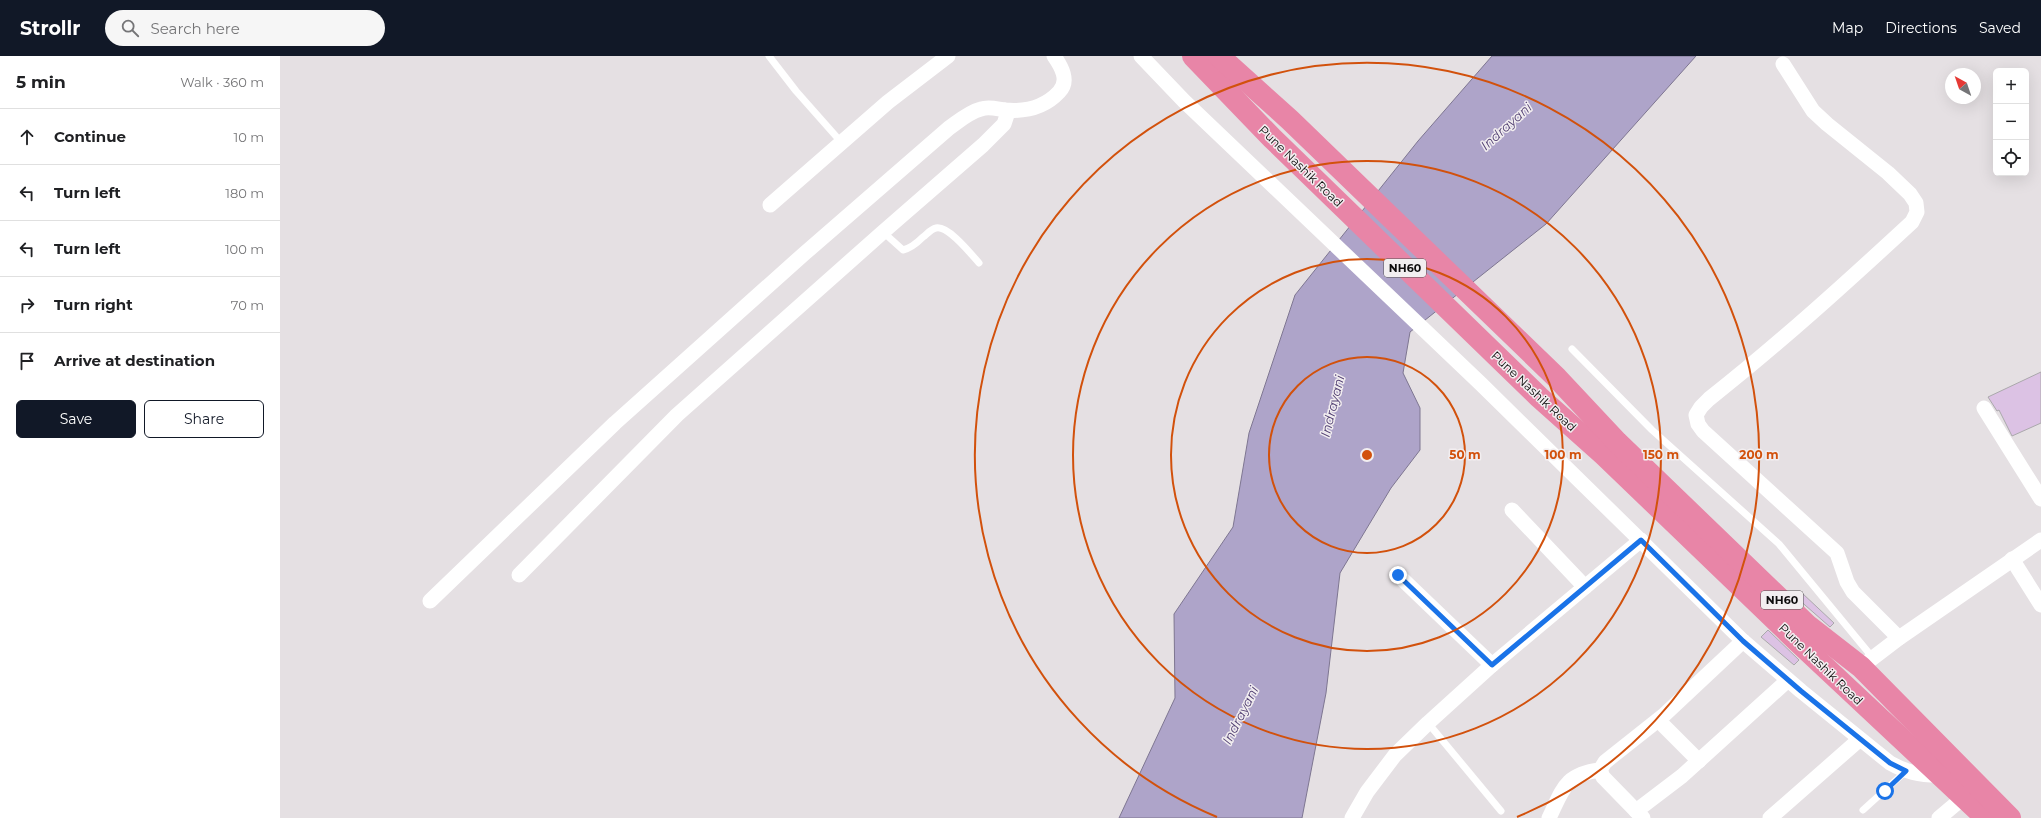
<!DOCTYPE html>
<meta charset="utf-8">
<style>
body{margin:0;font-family:Montserrat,sans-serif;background:#f6f6f6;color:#202124}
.controls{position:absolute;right:12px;top:12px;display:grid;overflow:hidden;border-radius:6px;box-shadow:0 4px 16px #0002}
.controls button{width:36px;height:36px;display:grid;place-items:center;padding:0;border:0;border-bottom:1px solid #e0e0e0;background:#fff;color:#202124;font:20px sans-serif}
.compass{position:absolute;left:1665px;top:12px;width:36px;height:36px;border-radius:50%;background:#fff;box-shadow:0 4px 16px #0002;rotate:320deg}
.stop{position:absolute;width:12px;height:12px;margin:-9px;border:3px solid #1a73e8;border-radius:50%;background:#fff}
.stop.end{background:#1a73e8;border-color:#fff;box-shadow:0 1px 4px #0008}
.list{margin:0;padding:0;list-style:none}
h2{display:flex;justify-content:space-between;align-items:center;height:52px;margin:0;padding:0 16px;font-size:17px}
h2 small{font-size:13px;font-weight:400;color:#757577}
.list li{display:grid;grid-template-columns:26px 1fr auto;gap:12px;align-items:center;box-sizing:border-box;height:56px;padding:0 16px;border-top:1px solid #e0e0e0}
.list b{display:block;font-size:15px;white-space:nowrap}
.list em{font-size:13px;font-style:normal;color:#757577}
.actions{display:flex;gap:8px;padding:12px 16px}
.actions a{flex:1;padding:9px 0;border:1px solid #111827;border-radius:6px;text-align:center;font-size:14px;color:#111827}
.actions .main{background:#111827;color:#fff}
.icon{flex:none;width:22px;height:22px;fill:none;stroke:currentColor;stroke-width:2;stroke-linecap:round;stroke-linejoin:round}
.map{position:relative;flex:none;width:1761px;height:762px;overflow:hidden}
header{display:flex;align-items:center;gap:24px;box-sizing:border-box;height:56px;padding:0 20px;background:#111827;color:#fff}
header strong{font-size:19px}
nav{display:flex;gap:22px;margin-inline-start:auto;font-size:14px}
.search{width:280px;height:36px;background:#f6f6f6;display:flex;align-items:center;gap:10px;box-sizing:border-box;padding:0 14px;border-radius:22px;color:#757577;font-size:15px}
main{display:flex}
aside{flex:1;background:#fff}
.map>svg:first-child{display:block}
.water{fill:#aea4c9;stroke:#7e7691}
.building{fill:#dcc2e4;stroke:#aaa8ab}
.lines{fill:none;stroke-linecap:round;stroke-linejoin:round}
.lane{stroke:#fff;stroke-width:7}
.street{stroke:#fff;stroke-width:15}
.highway{stroke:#e885a7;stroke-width:22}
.route{stroke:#1a73e8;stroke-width:5}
.ring{fill:none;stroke:#d2510c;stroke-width:2}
.labels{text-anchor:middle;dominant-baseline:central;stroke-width:3;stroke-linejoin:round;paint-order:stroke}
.shield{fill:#f2eef0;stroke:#525051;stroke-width:1}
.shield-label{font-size:11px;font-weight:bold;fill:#0e0c0d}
.street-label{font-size:12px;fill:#0e0c0d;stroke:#f2eef0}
.water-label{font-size:13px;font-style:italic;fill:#524073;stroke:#f2eef0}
.centre{fill:#d2510c;stroke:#f2eef0;stroke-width:2}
.ring-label{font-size:12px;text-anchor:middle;font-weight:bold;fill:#d2510c;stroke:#f2eef0;stroke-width:3;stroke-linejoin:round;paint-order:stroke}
</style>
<header>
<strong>Strollr</strong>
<div class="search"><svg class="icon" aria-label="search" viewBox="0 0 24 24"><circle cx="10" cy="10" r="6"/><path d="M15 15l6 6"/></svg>Search here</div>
<nav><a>Map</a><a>Directions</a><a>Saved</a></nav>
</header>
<main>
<aside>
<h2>5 min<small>Walk · 360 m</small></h2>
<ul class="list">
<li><svg class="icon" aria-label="ahead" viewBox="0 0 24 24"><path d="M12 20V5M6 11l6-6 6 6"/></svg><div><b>Continue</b></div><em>10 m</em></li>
<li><svg class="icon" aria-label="left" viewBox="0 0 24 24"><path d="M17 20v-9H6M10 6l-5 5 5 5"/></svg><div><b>Turn left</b></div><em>180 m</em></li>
<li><svg class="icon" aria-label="left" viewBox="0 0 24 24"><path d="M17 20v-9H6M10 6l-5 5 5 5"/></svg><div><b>Turn left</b></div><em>100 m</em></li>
<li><svg class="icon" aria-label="right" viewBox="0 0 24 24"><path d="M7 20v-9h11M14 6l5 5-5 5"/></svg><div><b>Turn right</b></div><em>70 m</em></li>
<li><svg class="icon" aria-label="arrive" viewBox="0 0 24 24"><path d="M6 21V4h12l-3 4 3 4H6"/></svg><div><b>Arrive at destination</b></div></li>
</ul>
<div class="actions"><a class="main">Save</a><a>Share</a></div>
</aside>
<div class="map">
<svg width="1761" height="762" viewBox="0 0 1761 762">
<rect width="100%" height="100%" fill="#e5e0e3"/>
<path class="water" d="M 1212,0 L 1416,0 L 1266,168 L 1130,276 L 1123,317 L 1140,352 L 1140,394 L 1111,432 L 1060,517 L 1046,637 L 1022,762 L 839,762 L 895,642 L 894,558 L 953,471 L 969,377 L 1015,239 L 1138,85 Z"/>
<g class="building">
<path d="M 1761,316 L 1761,367 L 1732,380 L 1719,354 L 1717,355 L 1708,341 Z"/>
<path d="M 1522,537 L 1554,567 L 1550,571 L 1517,542 Z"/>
<path d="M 1488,574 L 1519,604 L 1514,609 L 1481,581 Z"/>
</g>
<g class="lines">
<g class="lane">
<path d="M 489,0 L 516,35 L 562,87"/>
<path d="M 603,176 L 623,194 C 631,192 637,187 643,181 C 647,178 651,173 656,172 C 668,169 691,198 699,207"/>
<path d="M 1292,293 L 1372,374 L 1499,488 L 1593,602"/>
<path d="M 1148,667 L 1221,755"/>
<path d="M 1583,754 L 1626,715"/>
</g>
<g class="street">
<path d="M 861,0 L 904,45 L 1201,328 L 1463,585 L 1521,635 L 1610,707 C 1626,716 1639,719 1658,719"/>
<path d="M 1503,8 L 1533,55 L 1547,68 L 1608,117 L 1630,138 L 1636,147 L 1637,156 L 1632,166 C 1566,227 1500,287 1429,343 L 1421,351 L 1416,359 L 1418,368 L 1423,375 L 1557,497 L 1567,526 L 1573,536 L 1619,582"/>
<path d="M 490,149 L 608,46 L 668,0"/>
<path d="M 1704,352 L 1761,443"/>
<path d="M 1232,454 L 1305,531"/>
<path d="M 1732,503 L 1761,549"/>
<path d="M 239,519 L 397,359 L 603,176 L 703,89 L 724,68 L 727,59 L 725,54"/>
<path d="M 1118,519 L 1212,609"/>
<path d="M 150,545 L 335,367 L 525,197 L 669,72 C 679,65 689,56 701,53 C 709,50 717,53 725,54 C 746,56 765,51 779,36 C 790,25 781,10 774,0"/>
<path d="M 1581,611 L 1619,582 L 1761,484"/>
<path d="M 1378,664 L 1419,705"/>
<path d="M 1356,755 L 1402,720 L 1508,624"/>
<path d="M 1072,762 L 1087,736 L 1115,699 L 1148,667 L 1212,609 L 1361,484"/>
<path d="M 1269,762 C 1283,733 1285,718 1320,714"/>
<path d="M 1363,762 L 1323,721 L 1320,714 L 1325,706 L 1383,660 L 1463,585"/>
<path d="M 1490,762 L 1580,683"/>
<path d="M 1659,762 L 1684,741"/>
</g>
<g class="highway">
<path d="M 913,0 L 992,82 L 1259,341 L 1324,399 L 1516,584 L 1706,762"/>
<path d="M 939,0 L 1010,64 L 1277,322 L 1337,386 L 1527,569 L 1581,611 L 1730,762"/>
</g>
</g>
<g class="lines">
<path class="route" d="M 1118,519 L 1212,609 L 1361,484 L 1463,585 L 1521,635 L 1610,707 L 1626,715 L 1605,735"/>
</g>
<g class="ring">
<circle cx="1087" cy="399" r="98"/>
<circle cx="1087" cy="399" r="196"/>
<circle cx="1087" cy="399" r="294"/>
<path d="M937 761A392 392 0 1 1 1237 761"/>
</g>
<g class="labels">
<g class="shield">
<rect x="1104" y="203" width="42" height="18" rx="3"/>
<rect x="1481" y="535" width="42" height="18" rx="3"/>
</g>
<g class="shield-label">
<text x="1125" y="212">NH60</text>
<text x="1502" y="544">NH60</text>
</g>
<g class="street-label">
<text transform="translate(1021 110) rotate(44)">Pune Nashik Road</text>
<text transform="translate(1254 335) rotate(43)">Pune Nashik Road</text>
<text transform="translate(1541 608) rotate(44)">Pune Nashik Road</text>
</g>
<g class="water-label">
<text transform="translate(1226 70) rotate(-42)">Indrayani</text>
<text transform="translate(1052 350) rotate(-76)">Indrayani</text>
<text transform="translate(960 659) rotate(-63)">Indrayani</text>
</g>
</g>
<circle cx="1087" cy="399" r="6" class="centre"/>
<g class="ring-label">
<text x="1185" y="403">50 m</text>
<text x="1283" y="403">100 m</text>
<text x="1381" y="403">150 m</text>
<text x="1479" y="403">200 m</text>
</g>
</svg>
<div class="controls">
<button>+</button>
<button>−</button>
<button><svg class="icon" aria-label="locate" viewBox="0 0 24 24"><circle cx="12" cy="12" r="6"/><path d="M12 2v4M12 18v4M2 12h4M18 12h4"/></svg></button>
</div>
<svg class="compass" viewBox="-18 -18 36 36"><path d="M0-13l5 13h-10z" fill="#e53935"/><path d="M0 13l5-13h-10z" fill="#757577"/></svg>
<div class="stop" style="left:1605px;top:735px"></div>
<div class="stop end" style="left:1118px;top:519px"></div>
</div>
</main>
